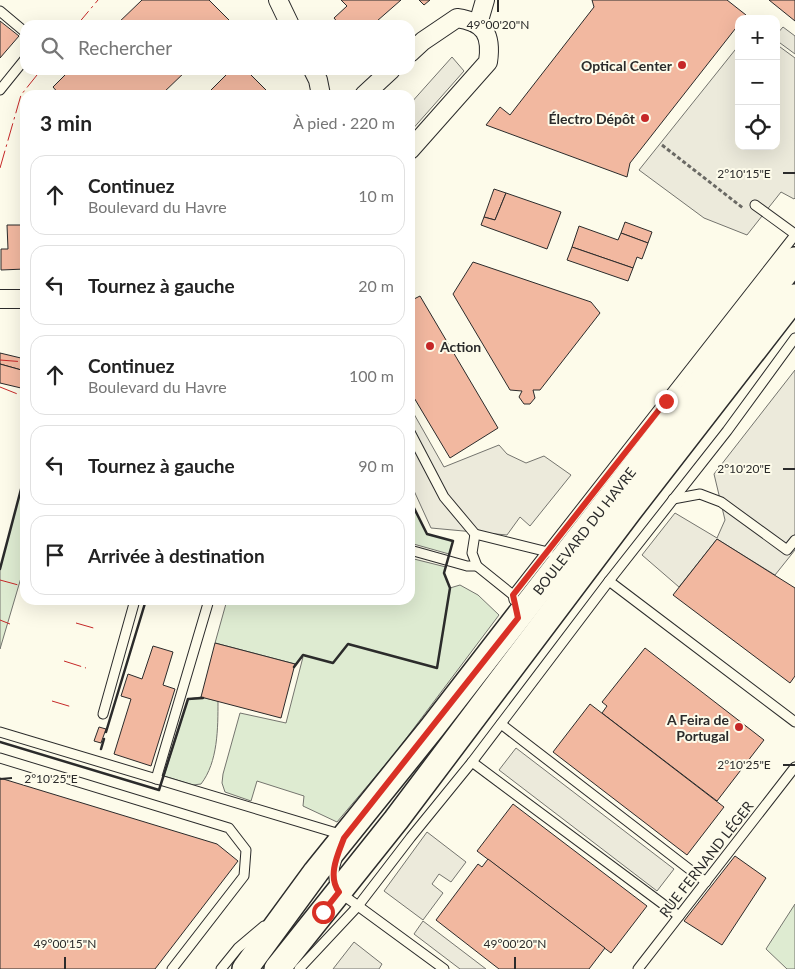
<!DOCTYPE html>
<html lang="fr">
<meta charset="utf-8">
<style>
body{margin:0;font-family:Lato,sans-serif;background:#f2f2f2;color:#222}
.controls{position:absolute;right:15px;top:15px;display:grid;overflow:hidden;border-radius:10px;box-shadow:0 5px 20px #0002}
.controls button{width:45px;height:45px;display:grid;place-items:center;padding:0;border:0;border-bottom:1px solid #e0e0e0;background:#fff;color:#222;font:25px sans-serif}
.stop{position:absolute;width:15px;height:15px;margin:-11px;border:4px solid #d93025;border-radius:50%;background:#fff}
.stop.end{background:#d93025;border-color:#fff;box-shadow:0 1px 5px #0008}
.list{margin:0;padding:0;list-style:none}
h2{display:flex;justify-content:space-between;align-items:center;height:65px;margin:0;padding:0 20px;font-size:21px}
h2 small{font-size:16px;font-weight:400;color:#767676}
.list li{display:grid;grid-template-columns:32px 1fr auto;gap:15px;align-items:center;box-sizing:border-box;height:80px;margin:0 10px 10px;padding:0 10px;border:1px solid #e0e0e0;border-radius:15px}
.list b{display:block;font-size:19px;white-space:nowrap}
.list p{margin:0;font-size:16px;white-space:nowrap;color:#767676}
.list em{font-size:16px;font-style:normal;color:#767676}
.icon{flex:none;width:28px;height:28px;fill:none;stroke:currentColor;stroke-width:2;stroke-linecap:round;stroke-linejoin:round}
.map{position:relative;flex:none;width:795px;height:969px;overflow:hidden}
.search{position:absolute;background:#fff;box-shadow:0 5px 20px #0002;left:20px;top:20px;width:395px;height:55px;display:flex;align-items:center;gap:12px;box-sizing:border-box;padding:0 18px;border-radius:15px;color:#767676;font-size:19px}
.panel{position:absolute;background:#fff;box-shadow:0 5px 20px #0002;left:20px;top:90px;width:395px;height:515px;border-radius:15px}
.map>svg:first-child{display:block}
.green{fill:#deebd1;stroke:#74746e}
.parking{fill:#eceadb;stroke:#74746e}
.building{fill:#f2b8a0;stroke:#2b2b2b}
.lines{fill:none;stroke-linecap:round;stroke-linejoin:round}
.service-casing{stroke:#2b2b2b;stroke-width:11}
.minor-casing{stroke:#2b2b2b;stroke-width:20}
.secondary-casing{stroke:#2b2b2b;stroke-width:28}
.path{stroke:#6a6964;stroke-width:3;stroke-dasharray:4 2.5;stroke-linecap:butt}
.service{stroke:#fdfbea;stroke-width:9}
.minor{stroke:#fdfbea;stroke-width:18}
.secondary{stroke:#fdfbea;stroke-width:25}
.wall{stroke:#2b2b2b;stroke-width:2.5}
.power{stroke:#c62828;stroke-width:1;stroke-dasharray:18 4 2.5 4;stroke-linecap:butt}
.route{stroke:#d93025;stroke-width:6}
.ticks{fill:none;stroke:#2b2b2b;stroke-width:2}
.poi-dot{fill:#c62828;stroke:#fdfbea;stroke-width:2}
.labels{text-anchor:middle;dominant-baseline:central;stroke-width:4;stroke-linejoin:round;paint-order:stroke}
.poi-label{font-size:14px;font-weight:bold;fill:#2b2b2b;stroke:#fdfbea;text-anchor:end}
.street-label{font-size:14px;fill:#2b2b2b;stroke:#fdfbea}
.ticks-label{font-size:12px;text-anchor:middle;fill:#2b2b2b;stroke:#fdfbea;stroke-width:4;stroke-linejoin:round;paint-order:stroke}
</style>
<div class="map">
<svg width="795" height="969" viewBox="0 0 795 969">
<rect width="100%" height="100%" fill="#fdfbea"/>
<g class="green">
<path d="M 25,474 L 25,571 L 23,571 L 0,649 L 0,569 Z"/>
<path d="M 410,500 L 427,534 L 453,541 L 449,554 L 410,543 Z"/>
<path d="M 410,558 L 446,567 L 444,573 L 450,588 L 460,585 L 478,595 L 499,615 L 396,752 L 337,822 L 303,806 L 304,796 L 257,781 L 251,801 L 225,792 L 222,783 L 223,774 L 240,713 L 286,723 L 303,657 L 295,664 L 215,643 L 227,600 L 410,600 Z"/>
<path d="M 201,697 L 218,701 C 218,728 218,762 201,784 L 193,785 L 164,776 L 188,699 Z"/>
<path d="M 795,904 L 795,969 L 787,969 L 766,949 Z"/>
</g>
<g class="parking">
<path d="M 783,27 L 795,36 L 795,54 L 776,40 L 776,35 Z"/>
<path d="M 776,44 L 795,58 L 795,198 L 794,199 L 781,192 L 747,235 L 704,218 L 639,170 L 739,45 L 739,146 L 776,146 Z"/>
<path d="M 452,57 L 464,71 L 410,132 L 410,104 Z"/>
<path d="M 795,370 L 795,550 L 775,575 L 717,539 L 679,587 L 642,555 L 675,513 L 717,538 L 725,520 L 714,474 Z"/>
<path d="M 410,407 L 444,467 L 499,445 L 507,454 L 526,463 L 544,456 L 571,475 L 530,526 L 520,517 L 507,535 L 431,528 L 410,482 Z"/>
<path d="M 516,748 L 674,869 L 657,891 L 499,770 Z"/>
<path d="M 427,832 L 466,862 L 451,882 L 439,874 L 432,884 L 443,893 L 423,920 L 384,891 Z"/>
<path d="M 423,921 L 486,969 L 460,969 L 414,934 Z"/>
<path d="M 354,942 L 382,964 L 379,969 L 333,969 Z"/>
</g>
<g class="building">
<path d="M 142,0 L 209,0 L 233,24 L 116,25 Z"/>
<path d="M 341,0 L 401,0 L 377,21 L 380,25 L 340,25 L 334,18 L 347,6 Z"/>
<path d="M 419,0 L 430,0 L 424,5 Z"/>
<path d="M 592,0 L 727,0 L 746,15 L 743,19 L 739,19 L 739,24 L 630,163 L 627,177 L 486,125 L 500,107 L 510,115 L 594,7 Z"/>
<path d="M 769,0 L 795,0 L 795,21 Z"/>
<path d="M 0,21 L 19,36 L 0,58 Z"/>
<path d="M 70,70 L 187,70 L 161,95 L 60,95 L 53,87 Z"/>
<path d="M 231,70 L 246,70 L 271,95 L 206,95 Z"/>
<path d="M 24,163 L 25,163 L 25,209 Z"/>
<path d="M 494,189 L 506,193 L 495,220 L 484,217 Z"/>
<path d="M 506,193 L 561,212 L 547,249 L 481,225 L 484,217 L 495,220 Z"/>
<path d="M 625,222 L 652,232 L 648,243 L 621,233 Z"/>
<path d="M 7,225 L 25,225 L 25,269 L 1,270 L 1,249 L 8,249 Z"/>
<path d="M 579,226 L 618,240 L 621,233 L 648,243 L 642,259 L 637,257 L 633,268 L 572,247 Z"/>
<path d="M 572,247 L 633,268 L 628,281 L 567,260 Z"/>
<path d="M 473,262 L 591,302 L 600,313 L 540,390 L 533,390 L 535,398 L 530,404 L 524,404 L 519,397 L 522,391 L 510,390 L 453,294 Z"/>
<path d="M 420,296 L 498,428 L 450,458 L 410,391 L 410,301 Z"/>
<path d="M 0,353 L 25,359 L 25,371 L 0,364 Z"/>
<path d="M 0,364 L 25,371 L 21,388 L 0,383 Z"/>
<path d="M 25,374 L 25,389 L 21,388 Z"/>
<path d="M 717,539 L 795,588 L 795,676 L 790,683 L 673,595 Z"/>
<path d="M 215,643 L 295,664 L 281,718 L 201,697 Z"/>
<path d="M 153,646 L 173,652 L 163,685 L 175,689 L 151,766 L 114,754 L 131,699 L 121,696 L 128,674 L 142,679 Z"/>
<path d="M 645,648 L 764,740 L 717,801 L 602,713 L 607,706 L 602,702 Z"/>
<path d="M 590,704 L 724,807 L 687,855 L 553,752 Z"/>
<path d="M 99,727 L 106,729 L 101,743 L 94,741 Z"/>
<path d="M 0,778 L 217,844 L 238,861 L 155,969 L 0,969 Z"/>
<path d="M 513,804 L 647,906 L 611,953 L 477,851 Z"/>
<path d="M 735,856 L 766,878 L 722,945 L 684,921 Z"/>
<path d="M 488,859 L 605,948 L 589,969 L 499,969 L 436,920 L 478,864 L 482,867 Z"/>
</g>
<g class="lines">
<defs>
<g id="service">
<path d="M 0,11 L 25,32"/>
<path d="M 0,90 L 25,59"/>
<path d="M 755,205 L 795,234"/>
<path d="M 410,432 L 444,497 L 475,534"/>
<path d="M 673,499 L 700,494 L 721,502 L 787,550 L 795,540"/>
<path d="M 410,550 L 467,566 L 477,566"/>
<path d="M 609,581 L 795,722"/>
<path d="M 513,595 L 795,235"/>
<path d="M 514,600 L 513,595 L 477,566 L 472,553 L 475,534 L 548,552"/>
<path d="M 103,714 L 135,600"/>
<path d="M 501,724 L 706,882"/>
<path d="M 0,732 L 343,835"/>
<path d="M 0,758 L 229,828 L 246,850 L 244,876 L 172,969"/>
<path d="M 472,762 L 679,916"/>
<path d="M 156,779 L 209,600"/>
<path d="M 337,859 C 333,870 332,882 339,892 L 444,969"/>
<path d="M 221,969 L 238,948 L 264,926"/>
<path d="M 299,969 L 358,906 L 411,837 L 472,762 L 609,581 L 727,431 L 795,338"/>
<path d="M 638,969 L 795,767"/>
</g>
<g id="minor">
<path d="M 278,0 L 290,25"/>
<path d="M 478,24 L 485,0"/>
<path d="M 410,53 L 423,41 L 457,18 C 485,22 492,35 488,62 L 410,150"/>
<path d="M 313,70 L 318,80 L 321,95"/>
<path d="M 364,95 L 391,70"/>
<path d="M 0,299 L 25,299"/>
</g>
<g id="secondary">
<path d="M 245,969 L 316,872 L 432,728 L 795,260"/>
<path d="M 277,969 L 396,820 L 629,511 L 795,297"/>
</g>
</defs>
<use href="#service" class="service-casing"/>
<use href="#minor" class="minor-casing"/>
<use href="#secondary" class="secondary-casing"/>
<path class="path" d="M 662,145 L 743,208"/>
<use href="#service" class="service"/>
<use href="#minor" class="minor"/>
<use href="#secondary" class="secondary"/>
<g class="wall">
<path d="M 0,569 L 25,474"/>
<path d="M 294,667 L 303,655 L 333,663 L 348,644 L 437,668 L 450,588 L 444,573 L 453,541 L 427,534 L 410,500"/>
<path d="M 106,732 L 146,600"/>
<path d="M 0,742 L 159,790 L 188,699 L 203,698"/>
<path d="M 101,749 L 104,739"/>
</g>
<g class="power">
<path d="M 77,25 L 98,0"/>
<path d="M 0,168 L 21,95 L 41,70"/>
<path d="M 0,360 L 25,362"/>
<path d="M 0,387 L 25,397"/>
<path d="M 0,580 L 22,586"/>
<path d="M 0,620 L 10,624"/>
<path d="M 76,623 L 97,629"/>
<path d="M 64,661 L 86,668"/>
<path d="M 52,701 L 72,707"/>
</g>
</g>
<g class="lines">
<path class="route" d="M 323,912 L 339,892 C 327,876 338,854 344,838 L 518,618 L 513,595 L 666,401"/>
</g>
<path class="ticks" d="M 498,0 L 498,12M 783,173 L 795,173M 783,469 L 795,469M 783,765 L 795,765M 0,779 L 12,778M 65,957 L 65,969M 515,957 L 515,969"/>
<g class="poi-dot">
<circle cx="682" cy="65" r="5"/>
<circle cx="645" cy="118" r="5"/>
<circle cx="430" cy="346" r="5"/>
<circle cx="739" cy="727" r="5"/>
</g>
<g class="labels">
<g class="poi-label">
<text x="672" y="65">Optical Center</text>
<text x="635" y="118">Électro Dépôt</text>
<text x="440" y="346" text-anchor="start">Action</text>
<text x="729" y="719">A Feira de<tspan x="729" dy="16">Portugal</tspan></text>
</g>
<g class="street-label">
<text transform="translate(584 531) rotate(-52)">BOULEVARD DU HAVRE</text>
<text transform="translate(706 859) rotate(-52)">RUE FERNAND LÉGER</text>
</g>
</g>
<g class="ticks-label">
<text x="498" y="29">49°00'20"N</text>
<text x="744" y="178">2°10'15"E</text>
<text x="744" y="473">2°10'20"E</text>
<text x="744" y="769">2°10'25"E</text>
<text x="51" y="783">2°10'25"E</text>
<text x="65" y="948">49°00'15"N</text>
<text x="515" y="948">49°00'20"N</text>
</g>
</svg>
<div class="controls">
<button>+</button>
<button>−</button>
<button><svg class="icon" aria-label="locate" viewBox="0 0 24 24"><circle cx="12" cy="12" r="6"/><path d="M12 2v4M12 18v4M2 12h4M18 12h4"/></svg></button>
</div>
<div class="stop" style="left:323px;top:912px"></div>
<div class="stop end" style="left:666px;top:401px"></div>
<div class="search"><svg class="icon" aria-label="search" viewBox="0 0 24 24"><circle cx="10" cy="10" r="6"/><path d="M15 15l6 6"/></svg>Rechercher</div>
<section class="panel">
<h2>3 min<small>À pied · 220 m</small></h2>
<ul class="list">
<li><svg class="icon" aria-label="ahead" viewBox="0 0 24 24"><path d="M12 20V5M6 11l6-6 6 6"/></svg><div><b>Continuez</b><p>Boulevard du Havre</p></div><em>10 m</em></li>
<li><svg class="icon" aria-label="left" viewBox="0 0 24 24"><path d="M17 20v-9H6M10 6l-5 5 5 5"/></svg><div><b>Tournez à gauche</b></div><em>20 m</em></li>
<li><svg class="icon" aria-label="ahead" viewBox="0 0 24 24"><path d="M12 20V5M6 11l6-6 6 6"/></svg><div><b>Continuez</b><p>Boulevard du Havre</p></div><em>100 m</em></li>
<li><svg class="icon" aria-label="left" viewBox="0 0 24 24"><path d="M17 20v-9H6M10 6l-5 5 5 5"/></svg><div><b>Tournez à gauche</b></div><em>90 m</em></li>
<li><svg class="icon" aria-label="arrive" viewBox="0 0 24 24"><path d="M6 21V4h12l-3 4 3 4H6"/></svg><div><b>Arrivée à destination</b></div></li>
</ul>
</section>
</div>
